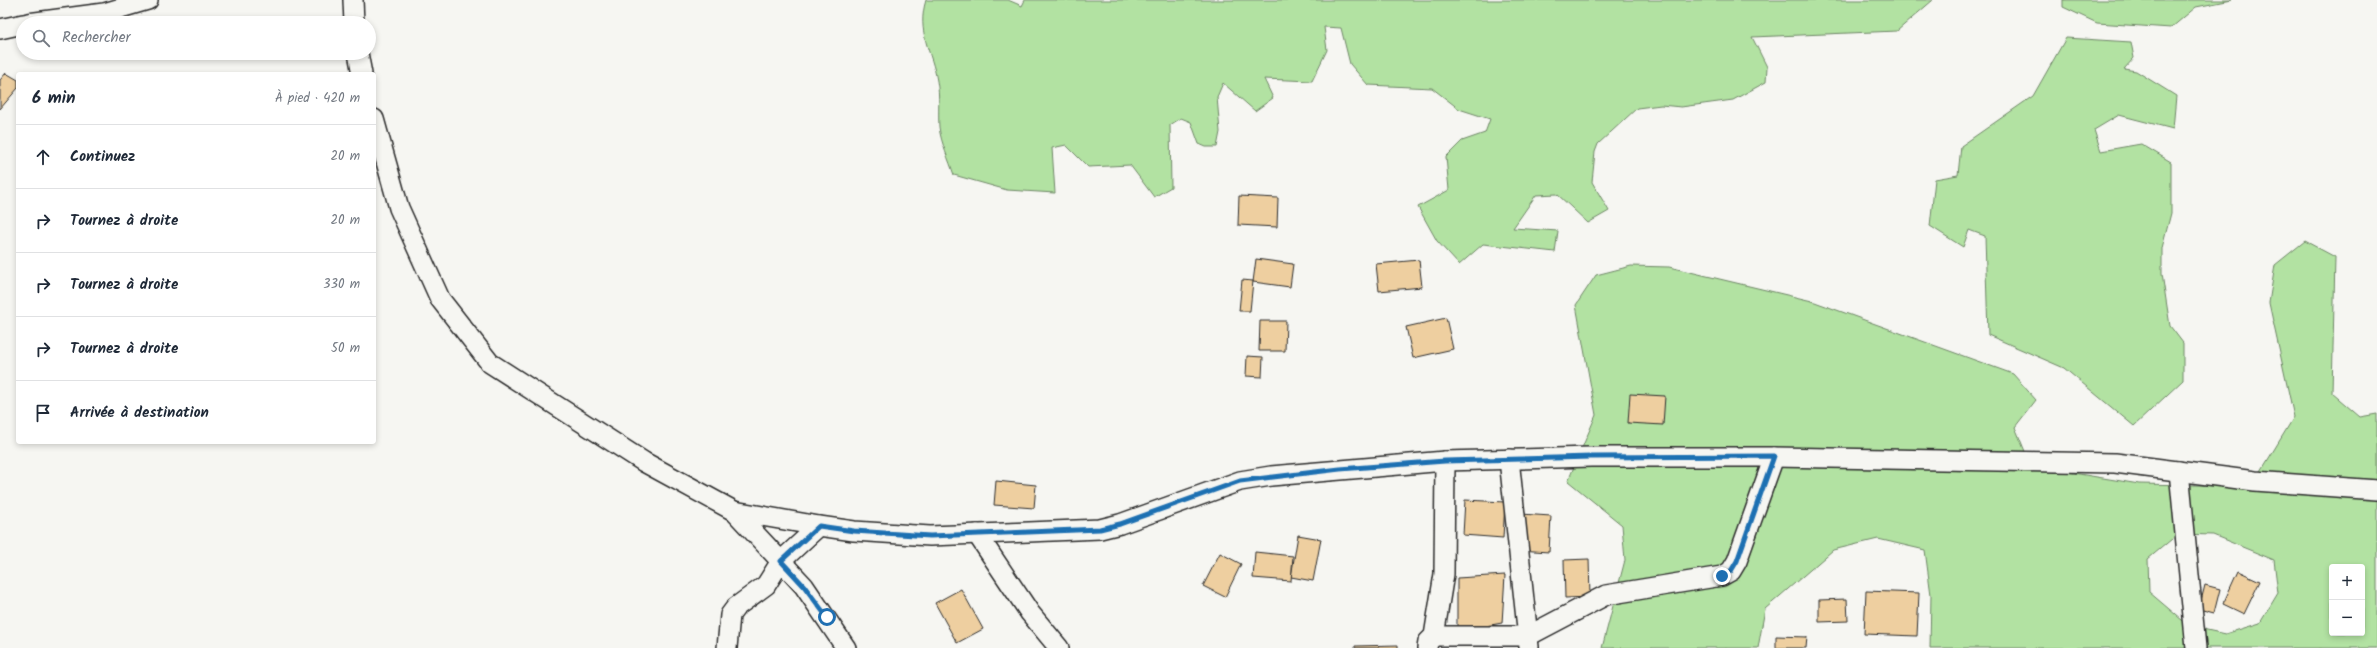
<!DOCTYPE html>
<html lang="fr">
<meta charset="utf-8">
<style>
body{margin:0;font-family:Kalam,sans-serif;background:#f2f2f3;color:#1f2937}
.controls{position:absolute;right:12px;bottom:12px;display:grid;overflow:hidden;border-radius:4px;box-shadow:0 2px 6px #0003}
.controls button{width:36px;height:36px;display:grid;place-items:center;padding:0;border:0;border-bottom:1px solid #e0e1e3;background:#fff;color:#1f2937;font:20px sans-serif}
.stop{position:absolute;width:12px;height:12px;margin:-9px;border:3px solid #1f6fb2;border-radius:50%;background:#fff}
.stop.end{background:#1f6fb2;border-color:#fff;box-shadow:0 1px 4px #0008}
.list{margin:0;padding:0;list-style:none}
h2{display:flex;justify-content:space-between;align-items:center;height:52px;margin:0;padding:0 16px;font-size:17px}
h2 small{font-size:13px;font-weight:400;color:#747a83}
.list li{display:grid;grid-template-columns:26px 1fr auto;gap:12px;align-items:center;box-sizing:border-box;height:64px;padding:0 16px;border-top:1px solid #e0e1e3}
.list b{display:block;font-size:15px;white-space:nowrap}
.list em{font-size:13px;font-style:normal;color:#747a83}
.icon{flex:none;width:22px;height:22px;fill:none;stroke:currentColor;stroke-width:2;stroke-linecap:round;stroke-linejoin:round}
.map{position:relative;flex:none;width:2377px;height:648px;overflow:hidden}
.search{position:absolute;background:#fff;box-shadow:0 2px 6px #0003;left:16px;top:16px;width:360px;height:44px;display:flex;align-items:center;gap:10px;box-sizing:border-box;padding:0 14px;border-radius:22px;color:#747a83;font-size:15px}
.panel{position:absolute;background:#fff;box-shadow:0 2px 6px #0003;left:16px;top:72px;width:360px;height:372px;border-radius:4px}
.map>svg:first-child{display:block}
.green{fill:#b2e2a2;stroke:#6e8666;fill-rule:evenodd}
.building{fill:#eecfa0;stroke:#2b2b2b}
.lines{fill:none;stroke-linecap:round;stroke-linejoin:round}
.minor-casing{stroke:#2b2b2b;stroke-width:22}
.minor{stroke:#f6f6f2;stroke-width:19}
.route{stroke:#1f6fb2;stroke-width:5}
</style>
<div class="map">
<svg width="2377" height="648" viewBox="0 0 2377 648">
<rect width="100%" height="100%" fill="#f6f6f2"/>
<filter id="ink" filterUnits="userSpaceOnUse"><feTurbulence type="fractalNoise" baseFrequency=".025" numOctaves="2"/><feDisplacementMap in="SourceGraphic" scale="8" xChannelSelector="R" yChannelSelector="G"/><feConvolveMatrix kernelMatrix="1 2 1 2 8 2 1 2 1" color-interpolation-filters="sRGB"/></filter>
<g filter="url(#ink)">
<g class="green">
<path d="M 926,0 L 1008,0 L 1022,6 L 1025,0 L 1933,0 L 1897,31 L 1752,37 L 1767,67 L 1766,82 L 1733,100 L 1681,107 L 1661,105 L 1637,108 L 1598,144 L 1595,152 L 1592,182 L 1609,211 L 1588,223 L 1557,194 L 1536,195 L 1513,228 L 1558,231 L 1555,252 L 1483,244 L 1459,265 L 1437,241 L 1418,207 L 1449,190 L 1446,157 L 1462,141 L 1485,133 L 1490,119 L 1459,109 L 1432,88 L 1368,85 L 1350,64 L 1341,28 L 1324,27 L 1327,50 L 1312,81 L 1264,79 L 1273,98 L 1255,111 L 1223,83 L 1217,97 L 1220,132 L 1217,147 L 1206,147 L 1199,144 L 1191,122 L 1181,118 L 1170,125 L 1171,187 L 1154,197 L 1130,165 L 1088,167 L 1066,145 L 1052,148 L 1055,193 L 1007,190 L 954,175 C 949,160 941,143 939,127 C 938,112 940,97 937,81 C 932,51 916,33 926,0 Z"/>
<path d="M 2063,0 L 2232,0 L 2196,7 L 2171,28 L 2097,23 L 2063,7 Z"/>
<path d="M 2066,38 L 2131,42 L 2134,58 L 2124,69 L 2136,71 L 2176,96 L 2173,129 L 2119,115 L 2094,130 L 2101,151 L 2141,144 L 2171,162 L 2171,213 L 2162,248 L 2162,274 L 2170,326 L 2183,343 L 2183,380 L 2134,426 L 2064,368 L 1988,335 L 1985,236 L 1969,230 L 1963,247 L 1930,226 L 1935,179 L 1958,175 L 1961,146 L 2033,96 Z"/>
<path d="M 2305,241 L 2335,257 L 2332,393 L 2360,417 L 2377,414 L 2377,648 L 1930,648 L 1931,595 L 1925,550 L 1878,539 L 1833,550 L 1765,609 L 1758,648 L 1602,648 L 1625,560 L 1622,525 L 1568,481 L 1596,415 L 1576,305 L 1596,275 L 1631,266 L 1669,267 L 1812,301 L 2013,374 L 2036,400 L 2015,427 L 2031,466 L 2139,484 L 2244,486 L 2255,481 L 2294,417 L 2269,303 L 2275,265 ZM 2178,534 L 2213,535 L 2274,560 L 2278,593 L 2260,623 L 2225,634 L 2189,626 L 2149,592 L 2148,559 ZM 2332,567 L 2362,567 L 2362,633 L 2332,633 Z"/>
</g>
<g class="building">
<path d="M 6,73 L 18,80 L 18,88 L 0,109 L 0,80 Z"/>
<path d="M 1239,196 L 1278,198 L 1277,227 L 1238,225 Z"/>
<path d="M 1256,259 L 1293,264 L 1290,287 L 1253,282 Z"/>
<path d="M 1419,260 L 1422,287 L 1379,291 L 1376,264 Z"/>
<path d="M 1242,280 L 1253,281 L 1250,311 L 1239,311 Z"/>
<path d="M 1446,318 L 1453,349 L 1413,358 L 1406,327 Z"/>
<path d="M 1260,321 L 1286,321 L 1285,351 L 1259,351 Z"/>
<path d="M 1247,356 L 1263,357 L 1262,377 L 1246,376 Z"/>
<path d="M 1630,394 L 1665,396 L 1663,425 L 1628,423 Z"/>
<path d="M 996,481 L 1036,485 L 1034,508 L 994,505 Z"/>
<path d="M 1465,500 L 1505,502 L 1503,538 L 1463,535 Z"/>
<path d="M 1521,514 L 1551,516 L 1549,552 L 1519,550 Z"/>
<path d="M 1298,535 L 1321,539 L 1313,581 L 1291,577 Z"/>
<path d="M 1255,552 L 1293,556 L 1291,581 L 1253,578 Z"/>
<path d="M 1220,553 L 1241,564 L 1225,597 L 1203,586 Z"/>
<path d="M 1589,559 L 1590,597 L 1565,598 L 1564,560 Z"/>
<path d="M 2238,571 L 2260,581 L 2244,614 L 2223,604 Z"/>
<path d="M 1505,575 L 1502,623 L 1457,631 L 1457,578 Z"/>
<path d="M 2205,585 L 2220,589 L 2214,613 L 2199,609 Z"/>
<path d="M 961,589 L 983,629 L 957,643 L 935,603 Z"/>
<path d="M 1866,591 L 1919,593 L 1917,636 L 1864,634 Z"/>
<path d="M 1847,599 L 1848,621 L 1819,622 L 1819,600 Z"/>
<path d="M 1776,636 L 1807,637 L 1806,648 L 1776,648 Z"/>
<path d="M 1398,645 L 1398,648 L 1355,648 L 1355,646 Z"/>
</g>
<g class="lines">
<defs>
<g id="minor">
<path d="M 353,0 L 354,23"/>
<path d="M 28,23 L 104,13 L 148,0"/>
<path d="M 0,29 L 23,24"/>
<path d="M 358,53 L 362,74"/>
<path d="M 374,119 L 399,208 L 440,299 L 490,363 L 644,462 L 734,511 L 819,526 L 854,531 L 930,536 L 1100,529 L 1120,524 L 1240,481 L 1271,476 L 1445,461 L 1591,457 L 1774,457 L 2115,463 L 2255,481 L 2377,490"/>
<path d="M 1509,459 L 1529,647"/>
<path d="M 2179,471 L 2196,648"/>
<path d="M 734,511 L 804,586 L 846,648"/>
<path d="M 977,534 L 1030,613 L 1059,648"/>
<path d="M 1434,636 L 1528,636 L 1606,595 L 1722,576 L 1731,571 L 1737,561 L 1774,457"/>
<path d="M 727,648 L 730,615 L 736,607 L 766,585 L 781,561 L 819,526"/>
<path d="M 1427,648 L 1428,642 L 1434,636 L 1444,574 L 1445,461"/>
</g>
</defs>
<use href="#minor" class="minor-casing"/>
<use href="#minor" class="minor"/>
</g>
</g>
<g class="lines" filter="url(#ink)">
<path class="route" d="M 827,617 L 804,586 L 781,561 L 819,526 L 854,531 L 930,536 L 1100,529 L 1120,524 L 1240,481 L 1340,469 L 1445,461 L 1591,457 L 1774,456 L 1737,561 L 1731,571 L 1722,576"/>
</g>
</svg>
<div class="controls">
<button>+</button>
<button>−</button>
</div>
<div class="stop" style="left:827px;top:617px"></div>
<div class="stop end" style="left:1722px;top:576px"></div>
<div class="search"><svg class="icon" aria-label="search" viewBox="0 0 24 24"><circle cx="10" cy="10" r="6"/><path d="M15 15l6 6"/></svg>Rechercher</div>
<section class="panel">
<h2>6 min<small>À pied · 420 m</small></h2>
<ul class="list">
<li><svg class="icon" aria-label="ahead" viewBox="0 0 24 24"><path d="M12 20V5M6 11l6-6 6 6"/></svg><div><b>Continuez</b></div><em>20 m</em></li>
<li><svg class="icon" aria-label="right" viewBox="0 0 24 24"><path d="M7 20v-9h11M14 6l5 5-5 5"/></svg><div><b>Tournez à droite</b></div><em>20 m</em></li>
<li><svg class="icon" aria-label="right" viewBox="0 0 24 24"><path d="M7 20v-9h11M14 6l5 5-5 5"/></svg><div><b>Tournez à droite</b></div><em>330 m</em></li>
<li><svg class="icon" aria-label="right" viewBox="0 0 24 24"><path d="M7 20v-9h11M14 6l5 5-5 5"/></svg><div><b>Tournez à droite</b></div><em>50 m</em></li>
<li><svg class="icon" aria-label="arrive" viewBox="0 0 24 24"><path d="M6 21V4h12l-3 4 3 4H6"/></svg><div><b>Arrivée à destination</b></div></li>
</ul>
</section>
</div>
